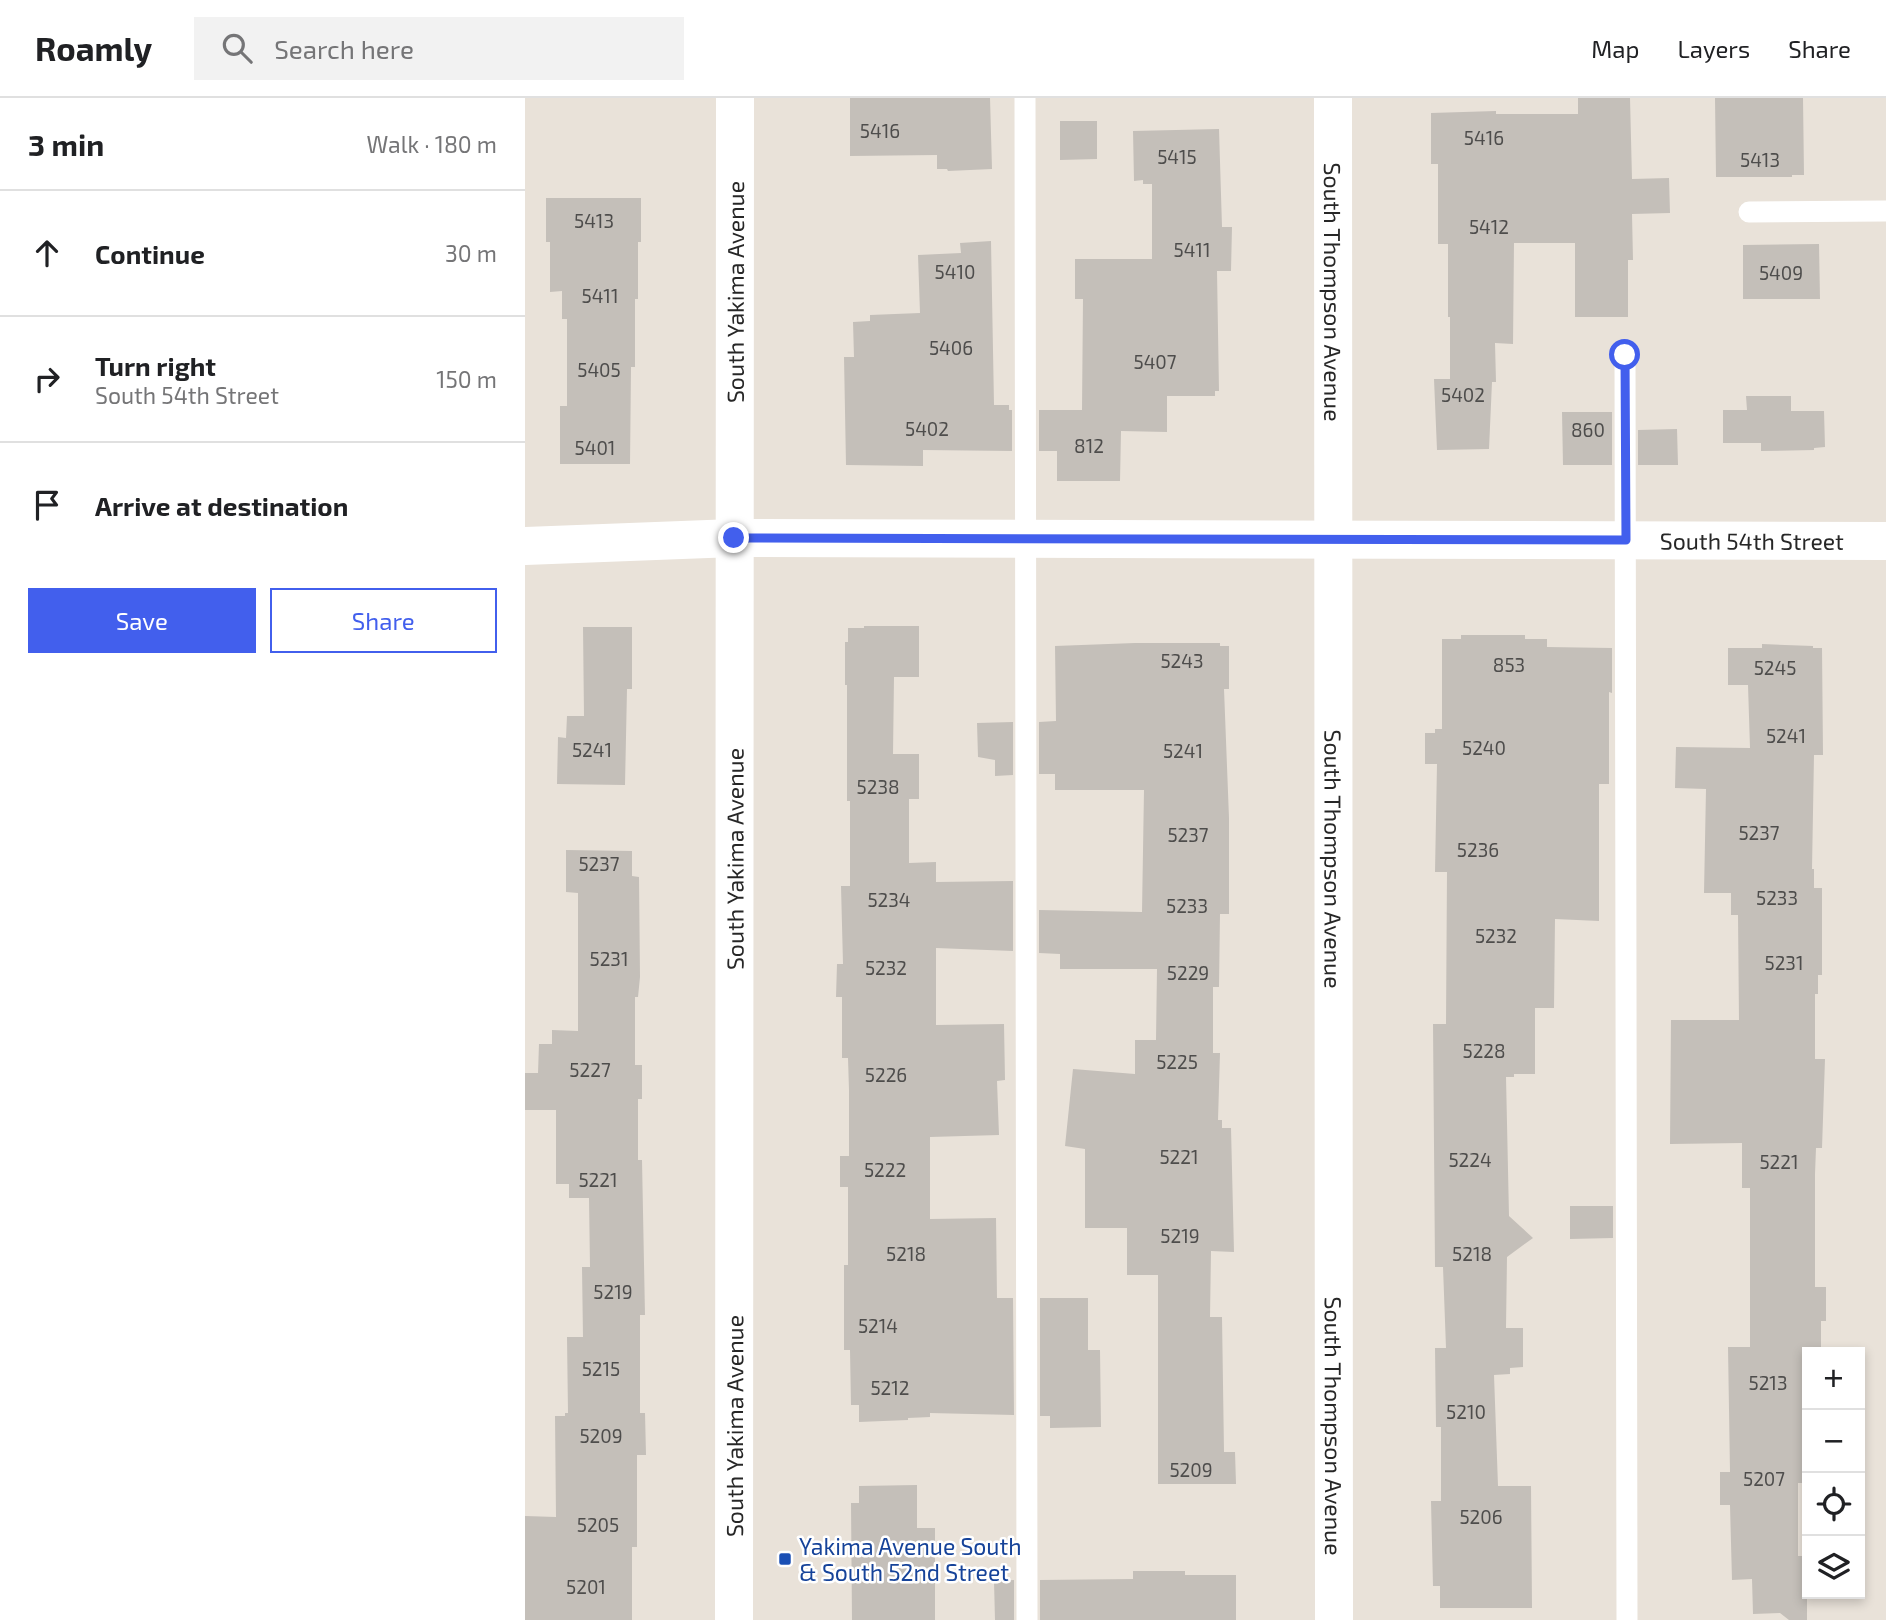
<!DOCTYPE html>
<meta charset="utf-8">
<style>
body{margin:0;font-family:"Exo 2",sans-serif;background:#f2f2f2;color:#202124}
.controls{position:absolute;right:21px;bottom:21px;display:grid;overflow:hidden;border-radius:0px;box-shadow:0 4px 10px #0003}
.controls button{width:63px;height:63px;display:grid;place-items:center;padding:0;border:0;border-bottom:2px solid #e0e0e0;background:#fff;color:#202124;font:35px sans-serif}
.stop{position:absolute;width:21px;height:21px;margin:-16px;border:5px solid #425fed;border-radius:50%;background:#fff}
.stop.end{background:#425fed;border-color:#fff;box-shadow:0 2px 7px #0008}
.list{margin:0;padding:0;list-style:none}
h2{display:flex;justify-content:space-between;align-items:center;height:91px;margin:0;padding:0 28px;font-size:30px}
h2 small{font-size:23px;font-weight:400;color:#757577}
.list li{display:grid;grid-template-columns:46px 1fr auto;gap:21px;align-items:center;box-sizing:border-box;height:126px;padding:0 28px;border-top:2px solid #e0e0e0}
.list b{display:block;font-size:26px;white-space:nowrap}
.list p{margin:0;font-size:23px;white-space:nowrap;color:#757577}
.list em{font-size:23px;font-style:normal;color:#757577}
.actions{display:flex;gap:14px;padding:21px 28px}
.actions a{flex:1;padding:16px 0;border:2px solid #425fed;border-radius:0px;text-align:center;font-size:24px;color:#425fed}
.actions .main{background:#425fed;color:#fff}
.icon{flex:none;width:38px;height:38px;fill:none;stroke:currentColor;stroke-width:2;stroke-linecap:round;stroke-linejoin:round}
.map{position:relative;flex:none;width:1361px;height:1522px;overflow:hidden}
header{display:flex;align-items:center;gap:42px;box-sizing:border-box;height:98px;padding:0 35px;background:#fff;border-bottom:2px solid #e0e0e0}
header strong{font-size:33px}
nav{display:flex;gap:38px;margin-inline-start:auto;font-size:24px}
.search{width:490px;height:63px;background:#f2f2f2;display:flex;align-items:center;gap:18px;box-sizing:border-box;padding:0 24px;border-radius:0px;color:#757577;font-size:26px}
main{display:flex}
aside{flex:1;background:#fff}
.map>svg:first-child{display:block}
.building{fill:#c4bfb9}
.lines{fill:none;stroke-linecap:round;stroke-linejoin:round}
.service{stroke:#fff;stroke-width:21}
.minor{stroke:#fff;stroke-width:38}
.secondary{stroke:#fff;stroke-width:38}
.route{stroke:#425fed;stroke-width:9}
.transit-dot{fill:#1a4fb4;stroke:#fff;stroke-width:2.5}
.labels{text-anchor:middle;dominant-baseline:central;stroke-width:5;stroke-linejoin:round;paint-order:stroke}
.number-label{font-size:19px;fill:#4e4d4c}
.street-label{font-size:23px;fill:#272727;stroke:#fff}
.transit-label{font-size:23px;fill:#164399;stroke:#fff;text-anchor:start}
</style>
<header>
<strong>Roamly</strong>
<div class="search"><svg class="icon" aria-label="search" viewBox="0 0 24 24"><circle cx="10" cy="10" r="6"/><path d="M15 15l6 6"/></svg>Search here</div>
<nav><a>Map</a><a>Layers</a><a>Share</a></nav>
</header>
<main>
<aside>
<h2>3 min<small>Walk · 180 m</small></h2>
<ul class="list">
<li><svg class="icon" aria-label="ahead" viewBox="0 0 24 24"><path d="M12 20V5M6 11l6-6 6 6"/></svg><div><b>Continue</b></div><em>30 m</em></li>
<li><svg class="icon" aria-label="right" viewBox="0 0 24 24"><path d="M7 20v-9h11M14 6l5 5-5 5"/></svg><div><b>Turn right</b><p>South 54th Street</p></div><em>150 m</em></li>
<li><svg class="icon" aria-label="arrive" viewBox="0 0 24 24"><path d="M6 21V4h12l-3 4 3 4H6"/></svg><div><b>Arrive at destination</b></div></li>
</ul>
<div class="actions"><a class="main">Save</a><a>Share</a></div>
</aside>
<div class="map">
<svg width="1361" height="1522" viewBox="0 0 1361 1522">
<rect width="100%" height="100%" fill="#e9e2d9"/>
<g class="building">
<path d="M 325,0 L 465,0 L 467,71 L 423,73 L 422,71 L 412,71 L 412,57 L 325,58 Z"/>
<path d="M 1053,0 L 1105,0 L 1107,81 L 1144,80 L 1145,115 L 1107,116 L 1108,162 L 1103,162 L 1103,219 L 1050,219 L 1050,145 L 989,145 L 988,246 L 970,245 L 971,284 L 967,284 L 964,351 L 912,352 L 909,281 L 925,281 L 925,219 L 923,219 L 923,146 L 913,146 L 913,66 L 906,66 L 906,15 L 971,13 L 971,16 L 1053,16 Z"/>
<path d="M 1190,0 L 1278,0 L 1279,77 L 1267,77 L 1267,79 L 1191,79 Z"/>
<path d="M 535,23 L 572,23 L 572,61 L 535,62 Z"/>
<path d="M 694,31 L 697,129 L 707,129 L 706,173 L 692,173 L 694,293 L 690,293 L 690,298 L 642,298 L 642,334 L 596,333 L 595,383 L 532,383 L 532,353 L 514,353 L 514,312 L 557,312 L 558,201 L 550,201 L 550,161 L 627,161 L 627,86 L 618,86 L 618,82 L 609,83 L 608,33 Z"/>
<path d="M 21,100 L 116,100 L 116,144 L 113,144 L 113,201 L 110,201 L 110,269 L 106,269 L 105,366 L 35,366 L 35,308 L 42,308 L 42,221 L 37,221 L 37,193 L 25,194 L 25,144 L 21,144 Z"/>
<path d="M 466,143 L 469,307 L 484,307 L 484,312 L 487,312 L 487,353 L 398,352 L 398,368 L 321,367 L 319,259 L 329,259 L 328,224 L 345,223 L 345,217 L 395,215 L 393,157 L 436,155 L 435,145 Z"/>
<path d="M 1294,146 L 1295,201 L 1218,201 L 1218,147 Z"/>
<path d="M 1221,298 L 1266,298 L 1266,313 L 1299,313 L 1300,349 L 1289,350 L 1289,352 L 1236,353 L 1236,345 L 1198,345 L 1198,312 L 1222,312 Z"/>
<path d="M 1037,314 L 1087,314 L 1087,367 L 1038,367 Z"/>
<path d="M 1152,331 L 1153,367 L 1113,367 L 1113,332 Z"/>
<path d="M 339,528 L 394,528 L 394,579 L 369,579 L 368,656 L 394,656 L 394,701 L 384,701 L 384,765 L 411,764 L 411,784 L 488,783 L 488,853 L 411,850 L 411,927 L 479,926 L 480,982 L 472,983 L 474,1037 L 405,1039 L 405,1121 L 471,1120 L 472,1200 L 488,1200 L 489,1317 L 405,1315 L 405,1319 L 383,1320 L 383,1322 L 334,1324 L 334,1307 L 326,1307 L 325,1252 L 319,1252 L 319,1167 L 323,1167 L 323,1089 L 315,1089 L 315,1058 L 324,1058 L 324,992 L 323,960 L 317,960 L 317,899 L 311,899 L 312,866 L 318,866 L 316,788 L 325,788 L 325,703 L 322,703 L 322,587 L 320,587 L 320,544 L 323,544 L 323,530 L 339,530 Z"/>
<path d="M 58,529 L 107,529 L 107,591 L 102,591 L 100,687 L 32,686 L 33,639 L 41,640 L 42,618 L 59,618 Z"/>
<path d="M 936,537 L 1000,537 L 1000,541 L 1022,541 L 1022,549 L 1087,550 L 1087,595 L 1084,594 L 1084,686 L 1074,686 L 1074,823 L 1030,821 L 1029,910 L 1010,910 L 1010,976 L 989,976 L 989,979 L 981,979 L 984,1118 L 1008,1140 L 982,1159 L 981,1230 L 998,1230 L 998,1269 L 985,1270 L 985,1276 L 969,1277 L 973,1388 L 1006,1388 L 1007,1510 L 915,1510 L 915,1488 L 908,1488 L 906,1403 L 916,1403 L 916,1329 L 911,1329 L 910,1250 L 921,1250 L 918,1169 L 910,1169 L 908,926 L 921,926 L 922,774 L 910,774 L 912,666 L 900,666 L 900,635 L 910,635 L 910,631 L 917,631 L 917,541 L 936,541 Z"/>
<path d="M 610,545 L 695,545 L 695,548 L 704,548 L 704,591 L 699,591 L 704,720 L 704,816 L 695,816 L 694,889 L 688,889 L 688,955 L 695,955 L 693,1022 L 697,1022 L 697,1030 L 706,1030 L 709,1154 L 686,1153 L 685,1219 L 697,1219 L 699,1354 L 710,1354 L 711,1386 L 633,1386 L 633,1177 L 602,1177 L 602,1130 L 560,1130 L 560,1051 L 540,1048 L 548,971 L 610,976 L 610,942 L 631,942 L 632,871 L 535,871 L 535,856 L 514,855 L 514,812 L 617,814 L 619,692 L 530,692 L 530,676 L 514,676 L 514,624 L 531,623 L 530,548 Z"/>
<path d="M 1237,546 L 1288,548 L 1288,550 L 1297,550 L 1298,657 L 1289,657 L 1287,771 L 1289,771 L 1289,790 L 1297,790 L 1297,877 L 1293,877 L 1293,896 L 1290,896 L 1290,961 L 1300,961 L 1297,1050 L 1291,1050 L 1290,1076 L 1290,1189 L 1301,1189 L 1301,1223 L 1296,1223 L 1296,1254 L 1282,1254 L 1282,1385 L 1273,1385 L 1273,1458 L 1282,1458 L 1282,1522 L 1264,1522 L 1255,1515 L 1228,1516 L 1227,1481 L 1207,1482 L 1205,1407 L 1195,1407 L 1195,1374 L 1205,1374 L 1203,1249 L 1225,1249 L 1225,1090 L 1217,1090 L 1217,1045 L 1145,1046 L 1146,922 L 1214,922 L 1213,817 L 1206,817 L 1206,795 L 1179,795 L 1181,691 L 1150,690 L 1151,649 L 1225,650 L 1223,587 L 1203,587 L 1203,550 L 1237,550 Z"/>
<path d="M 488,624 L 488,677 L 470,678 L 470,662 L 453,659 L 452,625 Z"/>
<path d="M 41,752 L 107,753 L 107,778 L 114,779 L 115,879 L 113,899 L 110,899 L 110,967 L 117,967 L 117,1001 L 113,1001 L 113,1062 L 117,1062 L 120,1217 L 115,1217 L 115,1315 L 120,1315 L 121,1357 L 112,1357 L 112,1449 L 107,1449 L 107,1522 L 0,1522 L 0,1418 L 31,1419 L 30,1318 L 40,1318 L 40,1315 L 43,1315 L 42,1239 L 58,1239 L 57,1169 L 65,1169 L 64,1100 L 44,1100 L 44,1086 L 31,1086 L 31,1012 L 0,1012 L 0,975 L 13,975 L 14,946 L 27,946 L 27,932 L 53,933 L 53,795 L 41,794 Z"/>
<path d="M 1045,1108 L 1088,1108 L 1088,1140 L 1045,1141 Z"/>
<path d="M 515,1200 L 563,1200 L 563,1252 L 575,1252 L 576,1329 L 525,1330 L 525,1318 L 515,1318 Z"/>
<path d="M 392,1387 L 392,1430 L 410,1430 L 410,1522 L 327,1522 L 326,1405 L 334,1405 L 334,1388 Z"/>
<path d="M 608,1473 L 660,1473 L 660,1477 L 711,1477 L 711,1522 L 515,1522 L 515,1482 L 608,1481 Z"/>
<path d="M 489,1482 L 489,1522 L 470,1522 L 469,1483 Z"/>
</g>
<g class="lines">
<g class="service">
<path d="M 500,0 L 502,1522"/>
<path d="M 1224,114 L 1361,113"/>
<path d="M 1100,257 L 1102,1522"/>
</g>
<g class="minor">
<path id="s1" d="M 808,0 L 809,1522"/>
<path id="s2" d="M 0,448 L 209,440 L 1361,443"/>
</g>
<path class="secondary" id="s3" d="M 209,1522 L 210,0"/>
</g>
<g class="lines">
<path class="route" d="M 209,440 L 1101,442 L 1100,257"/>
</g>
<rect class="transit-dot" x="253" y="1454" width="14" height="14" rx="3.5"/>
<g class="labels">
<g class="number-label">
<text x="355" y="32">5416</text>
<text x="959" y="39">5416</text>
<text x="652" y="58">5415</text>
<text x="1235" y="61">5413</text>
<text x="69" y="122">5413</text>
<text x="964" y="128">5412</text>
<text x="667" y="151">5411</text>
<text x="430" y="173">5410</text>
<text x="1256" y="174">5409</text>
<text x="75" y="197">5411</text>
<text x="426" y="249">5406</text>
<text x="630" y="263">5407</text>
<text x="74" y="271">5405</text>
<text x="938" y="296">5402</text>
<text x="402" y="330">5402</text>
<text x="1063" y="331">860</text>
<text x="564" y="347">812</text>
<text x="70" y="349">5401</text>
<text x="657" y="562">5243</text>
<text x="984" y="566">853</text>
<text x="1250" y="569">5245</text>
<text x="1261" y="637">5241</text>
<text x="959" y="649">5240</text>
<text x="67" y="651">5241</text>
<text x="658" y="652">5241</text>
<text x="353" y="688">5238</text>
<text x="1234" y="734">5237</text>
<text x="663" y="736">5237</text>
<text x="953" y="751">5236</text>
<text x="74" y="765">5237</text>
<text x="1252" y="799">5233</text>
<text x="364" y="801">5234</text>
<text x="662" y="807">5233</text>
<text x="971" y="837">5232</text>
<text x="84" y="860">5231</text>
<text x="1259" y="864">5231</text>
<text x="361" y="869">5232</text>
<text x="663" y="874">5229</text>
<text x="959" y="952">5228</text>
<text x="652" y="963">5225</text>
<text x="65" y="971">5227</text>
<text x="361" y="976">5226</text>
<text x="654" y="1058">5221</text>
<text x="945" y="1061">5224</text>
<text x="1254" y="1063">5221</text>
<text x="360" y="1071">5222</text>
<text x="73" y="1081">5221</text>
<text x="655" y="1137">5219</text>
<text x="381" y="1155">5218</text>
<text x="947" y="1155">5218</text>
<text x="88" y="1193">5219</text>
<text x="353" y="1227">5214</text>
<text x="76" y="1270">5215</text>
<text x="1243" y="1284">5213</text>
<text x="365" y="1289">5212</text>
<text x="941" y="1313">5210</text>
<text x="76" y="1337">5209</text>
<text x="666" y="1371">5209</text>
<text x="1239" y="1380">5207</text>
<text x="956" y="1418">5206</text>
<text x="73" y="1426">5205</text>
<text x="61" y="1488">5201</text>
</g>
<g class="street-label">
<text stroke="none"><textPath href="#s3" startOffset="1328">South Yakima Avenue</textPath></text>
<text stroke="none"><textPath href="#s1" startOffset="194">South Thompson Avenue</textPath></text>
<text stroke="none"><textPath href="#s2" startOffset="1227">South 54th Street</textPath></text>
<text stroke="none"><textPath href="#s3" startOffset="761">South Yakima Avenue</textPath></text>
<text stroke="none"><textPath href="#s1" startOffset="761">South Thompson Avenue</textPath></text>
<text stroke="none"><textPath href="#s3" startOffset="194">South Yakima Avenue</textPath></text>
<text stroke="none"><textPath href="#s1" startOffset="1328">South Thompson Avenue</textPath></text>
</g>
<g class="transit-label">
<text x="274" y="1448">Yakima Avenue South<tspan x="274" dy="26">&amp; South 52nd Street</tspan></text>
</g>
</g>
</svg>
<div class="controls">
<button>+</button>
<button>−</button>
<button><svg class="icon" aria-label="locate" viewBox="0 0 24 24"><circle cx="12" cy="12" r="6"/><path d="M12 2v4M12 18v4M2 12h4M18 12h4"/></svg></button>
<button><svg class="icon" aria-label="layers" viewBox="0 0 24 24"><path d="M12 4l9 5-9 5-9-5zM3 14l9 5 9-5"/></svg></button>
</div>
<div class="stop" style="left:1100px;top:257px"></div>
<div class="stop end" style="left:209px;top:440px"></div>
</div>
</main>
